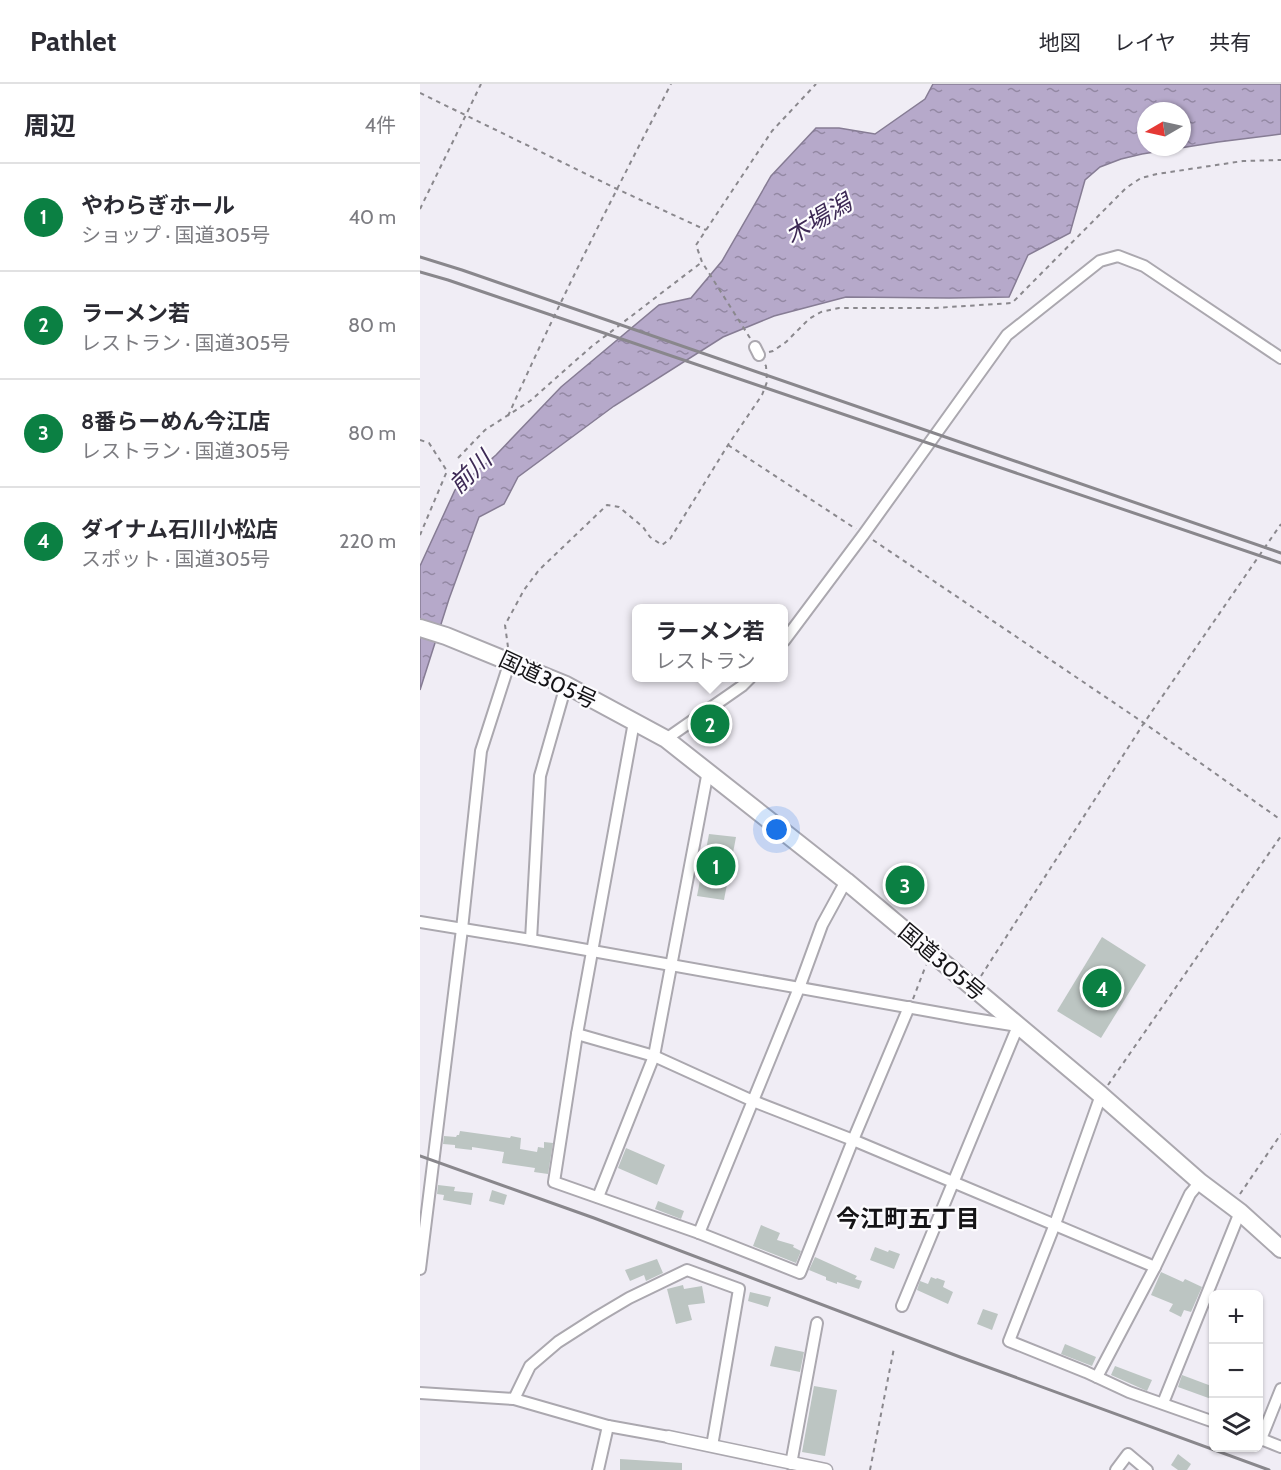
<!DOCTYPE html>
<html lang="ja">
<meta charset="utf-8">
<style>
body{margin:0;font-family:Cabin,"Noto Sans JP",sans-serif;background:#f2f2f3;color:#2b2b33}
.controls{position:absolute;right:18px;bottom:18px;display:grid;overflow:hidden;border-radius:9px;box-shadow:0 2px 4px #0004}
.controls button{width:54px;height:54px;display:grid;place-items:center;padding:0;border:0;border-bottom:2px solid #e1e1e2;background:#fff;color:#2b2b33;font:30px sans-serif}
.compass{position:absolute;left:717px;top:18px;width:54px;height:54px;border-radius:50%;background:#fff;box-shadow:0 2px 4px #0004;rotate:261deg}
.you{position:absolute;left:357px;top:746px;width:21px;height:21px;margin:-15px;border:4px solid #fff;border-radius:50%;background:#1a73e8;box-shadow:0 0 0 9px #1a73e833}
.badge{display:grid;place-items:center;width:39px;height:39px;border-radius:50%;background:#0b8043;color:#fff;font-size:20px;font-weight:700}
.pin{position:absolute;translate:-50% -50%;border:3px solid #fff;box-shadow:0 2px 6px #0006}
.popup{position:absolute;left:212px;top:520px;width:156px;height:78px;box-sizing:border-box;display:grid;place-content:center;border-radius:9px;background:#fff;filter:drop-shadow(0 2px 4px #0005);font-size:20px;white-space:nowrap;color:#7c7c81}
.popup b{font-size:22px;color:#2b2b33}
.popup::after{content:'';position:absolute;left:50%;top:100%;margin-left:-12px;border:12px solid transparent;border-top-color:#fff}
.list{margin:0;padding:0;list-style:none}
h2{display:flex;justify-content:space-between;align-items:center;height:78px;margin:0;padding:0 24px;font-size:26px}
h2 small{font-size:20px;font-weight:400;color:#7c7c81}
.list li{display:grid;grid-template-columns:39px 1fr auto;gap:18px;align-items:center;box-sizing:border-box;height:108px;padding:0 24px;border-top:2px solid #e1e1e2}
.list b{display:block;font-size:22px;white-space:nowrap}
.list p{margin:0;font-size:20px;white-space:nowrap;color:#7c7c81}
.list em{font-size:20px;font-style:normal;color:#7c7c81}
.icon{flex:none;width:33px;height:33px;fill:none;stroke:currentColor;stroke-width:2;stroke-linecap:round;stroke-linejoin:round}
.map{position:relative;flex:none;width:861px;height:1386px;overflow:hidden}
header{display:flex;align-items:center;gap:36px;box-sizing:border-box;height:84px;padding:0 30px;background:#fff;border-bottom:2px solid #e1e1e2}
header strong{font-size:28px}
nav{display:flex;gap:33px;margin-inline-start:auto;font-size:21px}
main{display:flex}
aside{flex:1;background:#fff}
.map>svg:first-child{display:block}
.water{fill:url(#water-ripples);stroke:#867c94;stroke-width:1.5;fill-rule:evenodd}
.building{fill:#bcc5c2}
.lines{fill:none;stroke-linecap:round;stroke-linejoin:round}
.minor-casing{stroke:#aba8af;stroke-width:14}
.tertiary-casing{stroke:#aba8af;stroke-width:15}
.trunk-casing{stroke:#aba8af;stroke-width:20}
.path{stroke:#8a888d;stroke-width:2;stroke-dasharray:4.5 4.5;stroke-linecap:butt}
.minor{stroke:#fff;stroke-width:10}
.tertiary{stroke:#fff;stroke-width:12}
.trunk{stroke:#fff;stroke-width:16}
.rail{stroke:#89878c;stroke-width:3}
.labels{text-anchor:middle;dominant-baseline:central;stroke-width:4.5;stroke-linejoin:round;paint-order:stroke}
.street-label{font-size:22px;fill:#151417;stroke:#fcfbfe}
.water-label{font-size:24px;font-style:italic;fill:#3d2955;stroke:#fcfbfe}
.neighbourhood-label{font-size:24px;font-weight:bold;fill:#151417;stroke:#fcfbfe}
</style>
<header>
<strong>Pathlet</strong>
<nav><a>地図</a><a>レイヤ</a><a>共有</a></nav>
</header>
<main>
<aside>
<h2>周辺<small>4件</small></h2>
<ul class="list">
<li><span class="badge">1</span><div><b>やわらぎホール</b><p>ショップ · 国道305号</p></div><em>40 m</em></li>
<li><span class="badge">2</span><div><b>ラーメン若</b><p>レストラン · 国道305号</p></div><em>80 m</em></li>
<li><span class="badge">3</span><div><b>8番らーめん今江店</b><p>レストラン · 国道305号</p></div><em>80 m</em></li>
<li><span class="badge">4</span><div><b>ダイナム石川小松店</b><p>スポット · 国道305号</p></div><em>220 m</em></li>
</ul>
</aside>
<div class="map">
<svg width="861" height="1386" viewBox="0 0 861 1386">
<defs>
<pattern id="water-ripples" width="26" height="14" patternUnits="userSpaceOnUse" patternTransform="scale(1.5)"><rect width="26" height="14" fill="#b6a9ca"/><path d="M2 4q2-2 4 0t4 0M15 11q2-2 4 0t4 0" fill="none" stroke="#9388a3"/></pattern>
</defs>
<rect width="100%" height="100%" fill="#f0edf5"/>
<path class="water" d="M 513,0 L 861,0 L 861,50 L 798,58 L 722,70 L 701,75 L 680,83 L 665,96 L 650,149 L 608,171 L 589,213 L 529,214 L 426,213 L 354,232 L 303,253 L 194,322 L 98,393 L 84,420 L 59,433 L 29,515 L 0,606 L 0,482 L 35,406 L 76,371 L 141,303 L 239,221 L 271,214 L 302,177 L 351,92 L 396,44 L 419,44 L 455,50 L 505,15 ZM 726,27 L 762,27 L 762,63 L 726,63 Z"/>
<g class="building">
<path d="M 293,631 L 300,643 L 289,651 L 282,639 Z"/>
<path d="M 289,750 L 316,753 L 304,816 L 277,812 Z"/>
<path d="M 485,780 L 499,793 L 495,797 L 504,804 L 489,820 L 467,798 Z"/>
<path d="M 682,853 L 726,881 L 681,954 L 637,927 Z"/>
<path d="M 40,1047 L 90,1054 L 91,1052 L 101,1054 L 100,1065 L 117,1068 L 118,1063 L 124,1064 L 124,1058 L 133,1059 L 128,1090 L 114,1088 L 115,1084 L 82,1079 L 84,1068 L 52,1063 L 52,1066 L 35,1064 L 35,1061 L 23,1060 L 24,1052 L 36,1053 L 37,1051 L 39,1051 Z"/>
<path d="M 206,1064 L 245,1081 L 237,1101 L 198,1084 Z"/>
<path d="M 18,1101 L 35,1103 L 34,1107 L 53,1109 L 51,1121 L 23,1116 L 24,1111 L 17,1110 Z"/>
<path d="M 72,1106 L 87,1111 L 84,1121 L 69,1117 Z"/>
<path d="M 238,1117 L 264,1127 L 261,1135 L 235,1125 Z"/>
<path d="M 341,1141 L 360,1149 L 357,1156 L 374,1161 L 373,1163 L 381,1167 L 376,1179 L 333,1162 Z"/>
<path d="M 455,1163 L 468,1168 L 469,1166 L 480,1170 L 474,1185 L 450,1176 Z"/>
<path d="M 395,1173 L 437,1192 L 435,1195 L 442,1197 L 439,1205 L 417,1198 L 417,1200 L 406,1196 L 406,1193 L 389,1186 Z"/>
<path d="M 237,1175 L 243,1189 L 226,1197 L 224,1191 L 210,1197 L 205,1186 Z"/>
<path d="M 741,1188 L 763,1198 L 765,1195 L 782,1203 L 771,1228 L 764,1226 L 761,1233 L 749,1227 L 753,1220 L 731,1211 Z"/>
<path d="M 511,1193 L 516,1195 L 517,1194 L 525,1197 L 523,1203 L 533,1208 L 528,1220 L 497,1206 L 500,1197 L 508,1200 Z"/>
<path d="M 263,1201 L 264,1205 L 282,1202 L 285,1219 L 268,1221 L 272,1236 L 256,1240 L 247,1205 Z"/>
<path d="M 330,1208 L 351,1213 L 348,1223 L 328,1217 Z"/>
<path d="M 563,1225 L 578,1230 L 572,1246 L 557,1240 Z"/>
<path d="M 645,1260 L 676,1273 L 672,1282 L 641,1270 Z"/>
<path d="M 355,1262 L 384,1268 L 380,1288 L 350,1282 Z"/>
<path d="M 695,1282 L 732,1296 L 727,1307 L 691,1291 Z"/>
<path d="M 762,1291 L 794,1303 L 794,1316 L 758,1303 Z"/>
<path d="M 394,1302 L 417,1306 L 405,1372 L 382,1368 Z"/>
<path d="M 758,1370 L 771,1380 L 767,1386 L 758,1386 L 751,1381 Z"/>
<path d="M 200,1375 L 262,1379 L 262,1386 L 200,1386 Z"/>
</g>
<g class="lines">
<defs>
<g id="minor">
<path d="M 335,263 L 339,271"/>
<path d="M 364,557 L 444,450 L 587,251 L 680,177 L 698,172 L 724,182 L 861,274"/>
<path d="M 214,638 L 157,950 L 234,972 L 333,1017 L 433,1056 L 735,1183"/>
<path d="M 246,655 L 322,602 L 330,594"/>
<path d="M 0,838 L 111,856 L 548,934 L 598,942 L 482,1222"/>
<path d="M 111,856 L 120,692 L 146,601"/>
<path d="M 157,950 L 134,1098 L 279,1149 L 380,1189 L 433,1056 L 489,923"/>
<path d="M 681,1011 L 635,1140 L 589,1257 L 666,1288 L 709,1308 L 794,1338"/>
<path d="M 178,1113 L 234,972 L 288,687"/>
<path d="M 279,1149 L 379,904 L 402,841 L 426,797"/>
<path d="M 0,1185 L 42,845 L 61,667 L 90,577"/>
<path d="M 677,1293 L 735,1183 L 770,1110 L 780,1098"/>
<path d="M 861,1305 L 841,1355 L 861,1363"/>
<path d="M 0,1309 L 94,1315 L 188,1342 L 249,1353"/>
<path d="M 94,1315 L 110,1282 L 138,1258 L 177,1233 L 209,1214 L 267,1186 L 319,1205 L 292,1362"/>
<path d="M 743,1319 L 820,1128"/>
<path d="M 371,1380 L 397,1239"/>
<path d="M 178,1386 L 188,1342"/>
<path d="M 696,1386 L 708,1370 L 727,1386"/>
</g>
<path id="tertiary" d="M 249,1353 L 406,1386"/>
<path id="trunk" d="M 0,544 L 26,552 L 146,601 L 246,655 L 426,797 L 681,1011 L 780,1098 L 820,1128 L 861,1165"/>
</defs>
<use href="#minor" class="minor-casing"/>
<use href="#tertiary" class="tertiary-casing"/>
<use href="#trunk" class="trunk-casing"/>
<g class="path">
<path d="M 0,9 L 197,105 L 286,146"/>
<path d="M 0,125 L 61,0"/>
<path d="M 330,254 L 282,178 L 276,161 L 352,47 L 396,0"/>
<path d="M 349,268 L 353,267 L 366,258 L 389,235 L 401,228 L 419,224 L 514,224 L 592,219 L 706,104 L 721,94 L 737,90 L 823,77 L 861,76"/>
<path d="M 88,332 C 138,220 194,110 251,0"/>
<path d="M 0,356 L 9,359 L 27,387 L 0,451"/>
<path d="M 308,361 L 436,445"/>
<path d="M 38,374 L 65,346 L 110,317 L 171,263 L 282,178"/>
<path d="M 453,456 L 724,639 L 861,736"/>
<path d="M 88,563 L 85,541 L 104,506 L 119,486 L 187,421 L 199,423 L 223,443 L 230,453 L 242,461 L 250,455 L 308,361 L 342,311 L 347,298 L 346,282 L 344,279"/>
<path d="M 561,892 L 724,639 L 861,440"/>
<path d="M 493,915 L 506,881"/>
<path d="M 688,1001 L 861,752"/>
<path d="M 820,1110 L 861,1050"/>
<path d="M 450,1386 L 474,1264"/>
</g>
<use href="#minor" class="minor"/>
<use href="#tertiary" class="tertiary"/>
<use href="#trunk" class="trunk"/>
<g class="rail">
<path d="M 0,173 L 42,186 L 861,469"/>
<path d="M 0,188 L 28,196 L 861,479"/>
<path d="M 0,1072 L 174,1134 L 540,1273 L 849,1386"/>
</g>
</g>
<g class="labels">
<g class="street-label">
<text transform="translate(128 596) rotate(25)">国道305号</text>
<text transform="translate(522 878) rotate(40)">国道305号</text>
</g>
<g class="water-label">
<text transform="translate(398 135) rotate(-31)">木場潟</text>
<text transform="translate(50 388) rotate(-44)">前川</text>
</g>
<g class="neighbourhood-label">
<text x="488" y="1134">今江町五丁目</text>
</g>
</g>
</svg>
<div class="controls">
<button>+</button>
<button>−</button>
<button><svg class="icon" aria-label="layers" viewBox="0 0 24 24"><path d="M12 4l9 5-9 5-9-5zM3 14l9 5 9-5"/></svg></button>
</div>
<svg class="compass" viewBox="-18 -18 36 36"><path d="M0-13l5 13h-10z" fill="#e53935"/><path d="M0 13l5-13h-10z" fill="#7c7c81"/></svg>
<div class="you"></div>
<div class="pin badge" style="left:296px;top:782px">1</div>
<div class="pin badge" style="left:290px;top:640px">2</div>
<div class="popup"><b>ラーメン若</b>レストラン</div>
<div class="pin badge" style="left:485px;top:801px">3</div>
<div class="pin badge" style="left:682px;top:904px">4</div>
</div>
</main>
